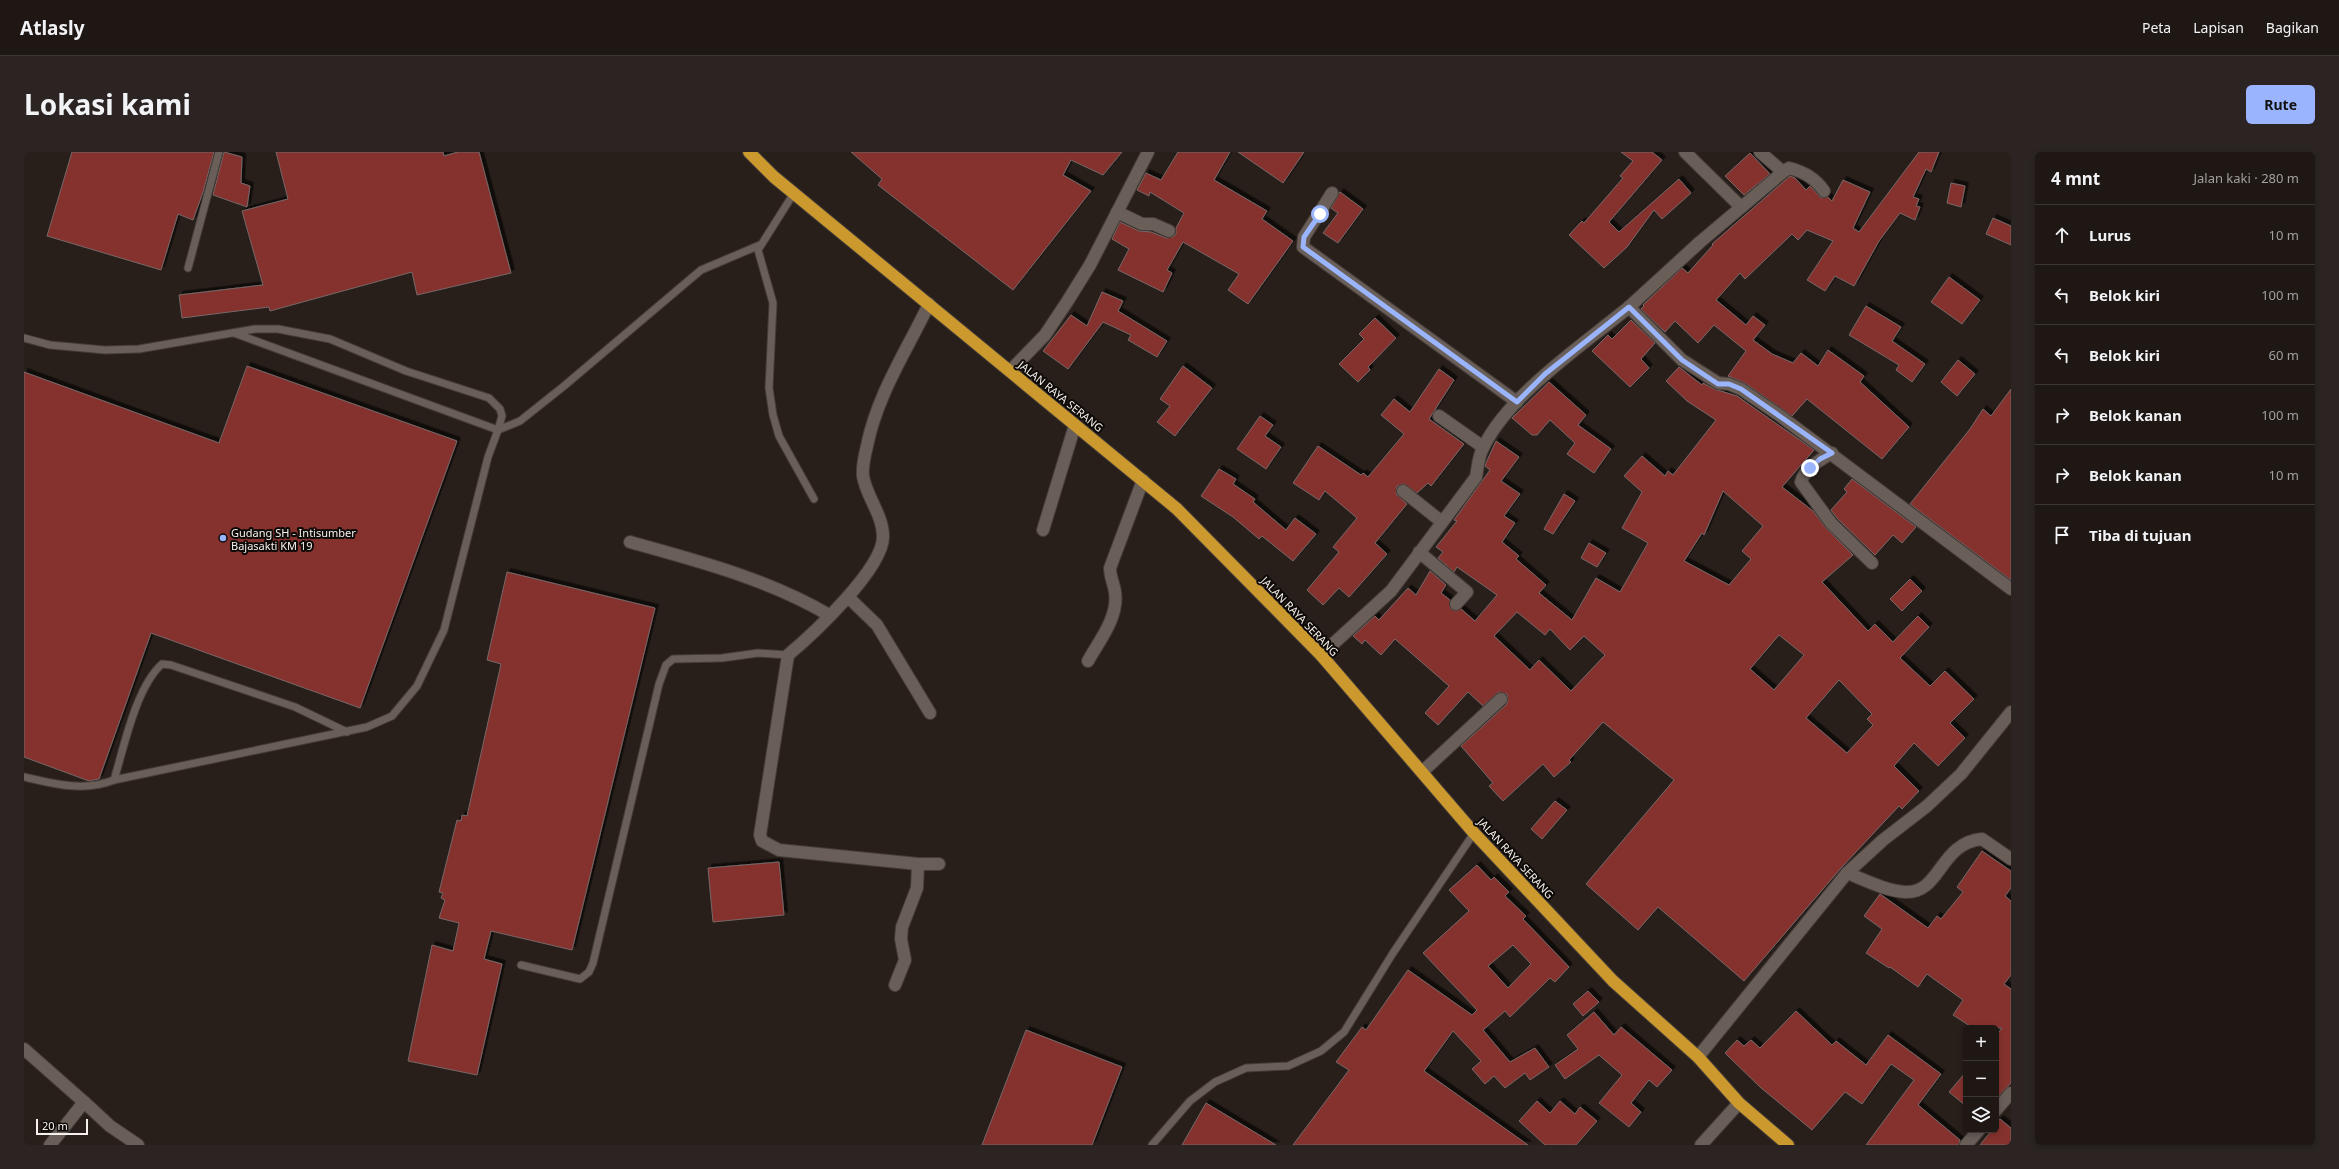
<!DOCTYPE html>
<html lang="id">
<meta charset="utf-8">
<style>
body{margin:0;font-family:"Noto Sans",sans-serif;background:#2b2422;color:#f1f3f6}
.controls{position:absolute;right:12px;bottom:12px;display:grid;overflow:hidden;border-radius:6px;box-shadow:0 2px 6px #0003}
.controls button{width:36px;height:36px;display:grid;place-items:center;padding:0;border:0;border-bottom:1px solid #3c3634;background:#1e1714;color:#f1f3f6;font:20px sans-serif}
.scale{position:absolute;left:12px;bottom:10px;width:52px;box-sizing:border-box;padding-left:4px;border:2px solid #f7f1ed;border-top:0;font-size:11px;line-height:14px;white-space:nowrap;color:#f7f1ed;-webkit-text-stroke:3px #0e0a08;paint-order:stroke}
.stop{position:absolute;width:12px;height:12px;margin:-9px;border:3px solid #9ab5fd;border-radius:50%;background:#fff}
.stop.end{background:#9ab5fd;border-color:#fff;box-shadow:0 1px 4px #0008}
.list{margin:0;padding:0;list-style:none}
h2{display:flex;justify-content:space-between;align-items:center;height:52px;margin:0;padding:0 16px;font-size:17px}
h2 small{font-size:13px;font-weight:400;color:#a19fa0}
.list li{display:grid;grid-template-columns:26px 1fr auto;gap:12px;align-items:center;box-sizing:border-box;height:60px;padding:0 16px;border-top:1px solid #3c3634}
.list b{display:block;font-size:15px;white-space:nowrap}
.list em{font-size:13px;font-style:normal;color:#a19fa0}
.icon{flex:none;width:22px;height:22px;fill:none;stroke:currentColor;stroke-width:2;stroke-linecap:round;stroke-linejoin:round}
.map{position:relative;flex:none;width:1987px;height:993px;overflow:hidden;border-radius:6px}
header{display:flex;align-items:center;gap:24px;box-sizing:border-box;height:56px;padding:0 20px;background:#1e1714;border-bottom:1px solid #3c3634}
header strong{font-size:19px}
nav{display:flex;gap:22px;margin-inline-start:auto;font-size:14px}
.intro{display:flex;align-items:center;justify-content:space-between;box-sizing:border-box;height:96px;padding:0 24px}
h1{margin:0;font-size:28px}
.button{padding:10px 18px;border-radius:6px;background:#9ab5fd;color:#111;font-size:14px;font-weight:700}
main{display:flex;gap:24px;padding:0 24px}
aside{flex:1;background:#1e1714;border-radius:6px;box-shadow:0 2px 6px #0003}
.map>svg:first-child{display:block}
.building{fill:#85312f;stroke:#766867;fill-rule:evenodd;filter:url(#shadow)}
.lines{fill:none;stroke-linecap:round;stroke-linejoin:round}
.lane-casing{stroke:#443c38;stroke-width:9}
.street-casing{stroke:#443c38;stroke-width:14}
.highway-casing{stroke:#443c38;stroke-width:14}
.lane{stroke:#695e58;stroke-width:7}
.street{stroke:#695e58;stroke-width:12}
.highway{stroke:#cb992e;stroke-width:12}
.route{stroke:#9ab5fd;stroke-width:5}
.poi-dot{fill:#9ab5fd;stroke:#0e0a08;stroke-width:1.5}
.labels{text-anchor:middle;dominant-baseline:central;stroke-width:4;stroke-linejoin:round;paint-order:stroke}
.street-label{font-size:11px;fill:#f7f1ed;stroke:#0e0a08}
.poi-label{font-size:11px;fill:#f7f1ed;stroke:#0e0a08;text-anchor:start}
</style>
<header>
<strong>Atlasly</strong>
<nav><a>Peta</a><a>Lapisan</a><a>Bagikan</a></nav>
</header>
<div class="intro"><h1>Lokasi kami</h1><a class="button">Rute</a></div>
<main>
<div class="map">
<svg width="1987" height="993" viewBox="0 0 1987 993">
<defs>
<filter id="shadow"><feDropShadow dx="3.5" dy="-3.5" stdDeviation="0" flood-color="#0009"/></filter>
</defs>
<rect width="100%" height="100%" fill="#281f1a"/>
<g class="building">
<path d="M 48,0 L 190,0 L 179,40 L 169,68 L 154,62 L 137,118 L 23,84 Z"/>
<path d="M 200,0 L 218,5 L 217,31 L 226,34 L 223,55 L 189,43 Z"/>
<path d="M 252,0 L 419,0 L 420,4 L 434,0 L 455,0 L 487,121 L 393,143 L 388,120 L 246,159 L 245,155 L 158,166 L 155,143 L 239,133 L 218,59 L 264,47 Z"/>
<path d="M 827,0 L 1098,0 L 1079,23 L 1047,8 L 1039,23 L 1067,39 L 989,138 L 854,33 L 858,27 Z"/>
<path d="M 1154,0 L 1206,0 L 1190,28 L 1243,59 L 1238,67 L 1269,89 L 1224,152 L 1204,138 L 1215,122 L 1159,90 L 1143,118 L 1148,121 L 1139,140 L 1094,118 L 1105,97 L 1088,87 L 1096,70 L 1115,79 L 1127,80 L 1142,86 L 1149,85 L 1152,82 L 1152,76 L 1160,61 L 1126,40 L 1125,44 L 1113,38 L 1122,21 L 1137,28 Z"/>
<path d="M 1214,0 L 1280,0 L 1259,31 Z"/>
<path d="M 1597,0 L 1628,0 L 1638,8 L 1585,70 L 1595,80 L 1655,27 L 1667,41 L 1638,67 L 1630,58 L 1603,95 L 1580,116 L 1545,83 L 1558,69 L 1560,71 L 1599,26 L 1596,24 L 1609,9 Z"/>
<path d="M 1895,0 L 1915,0 L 1907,20 L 1902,17 L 1889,45 L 1895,47 L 1892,54 L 1896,55 L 1891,68 L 1876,61 L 1855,89 L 1830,134 L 1811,124 L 1801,139 L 1783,128 L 1809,89 L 1783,78 L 1774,88 L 1768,82 L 1721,127 L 1716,121 L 1692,148 L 1722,173 L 1729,164 L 1741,173 L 1729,188 L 1748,202 L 1769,211 L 1777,201 L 1794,214 L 1804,198 L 1840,224 L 1836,230 L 1885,275 L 1858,307 L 1783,247 L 1768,264 L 1721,231 L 1704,224 L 1722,199 L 1690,173 L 1674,191 L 1651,169 L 1641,180 L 1617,157 L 1620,154 L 1619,153 L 1658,116 L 1664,121 L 1689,93 L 1688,92 L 1766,24 L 1771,26 L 1782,38 L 1786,34 L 1797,46 L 1804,45 L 1808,49 L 1819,28 L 1846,40 L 1829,76 L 1835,80 Z"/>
<path d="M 1726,1 L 1746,22 L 1720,43 L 1701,24 Z"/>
<path d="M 1927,31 L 1941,34 L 1937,55 L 1923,51 Z"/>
<path d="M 1316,40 L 1339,57 L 1314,91 L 1299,81 L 1314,61 L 1307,56 Z"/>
<path d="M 1969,66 L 1987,74 L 1987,93 L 1962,82 Z"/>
<path d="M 1925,125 L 1956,148 L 1938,172 L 1907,150 Z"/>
<path d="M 1078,140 L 1099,149 L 1094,159 L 1143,189 L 1133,205 L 1104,188 L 1107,183 L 1079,170 L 1044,217 L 1019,199 L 1047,163 L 1063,174 Z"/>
<path d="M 1842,154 L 1877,175 L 1868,189 L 1901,212 L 1888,230 L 1872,218 L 1875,213 L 1825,183 Z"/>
<path d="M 1351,166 L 1372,186 L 1344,215 L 1346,218 L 1334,230 L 1315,212 L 1340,187 L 1335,182 Z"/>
<path d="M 1607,168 L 1631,191 L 1617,207 L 1625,216 L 1606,235 L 1568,199 L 1584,183 L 1588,187 Z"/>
<path d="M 1934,208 L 1951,222 L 1933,244 L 1917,230 Z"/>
<path d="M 223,214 L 433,289 L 336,556 L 127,481 L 75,627 L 65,629 L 0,605 L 0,220 L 195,291 Z"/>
<path d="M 1159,214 L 1188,236 L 1151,284 L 1133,270 L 1146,254 L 1136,247 Z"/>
<path d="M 1655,215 L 1678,233 L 1679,231 L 1690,237 L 1713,244 L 1790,298 L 1758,335 L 1789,359 L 1802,376 L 1829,403 L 1798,430 L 1844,479 L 1851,472 L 1869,490 L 1894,464 L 1905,475 L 1876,506 L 1906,534 L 1921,519 L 1950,547 L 1926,571 L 1941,586 L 1914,614 L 1890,591 L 1870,614 L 1895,639 L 1878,657 L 1875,654 L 1817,716 L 1720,829 L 1634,755 L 1614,778 L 1562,732 L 1650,628 L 1579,570 L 1545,608 L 1547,610 L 1530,625 L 1519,612 L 1479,649 L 1465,634 L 1469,631 L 1437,594 L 1482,553 L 1484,549 L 1483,542 L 1475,540 L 1459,554 L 1444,540 L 1414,573 L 1401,561 L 1425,534 L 1371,487 L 1357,503 L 1341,488 L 1338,492 L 1329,484 L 1351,464 L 1355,468 L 1384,436 L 1392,443 L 1406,419 L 1422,433 L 1417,441 L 1426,448 L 1427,457 L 1431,459 L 1437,457 L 1451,469 L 1473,443 L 1433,415 L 1430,420 L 1414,406 L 1419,400 L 1412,395 L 1433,369 L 1430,368 L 1466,318 L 1461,314 L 1462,311 L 1472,289 L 1495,305 L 1477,329 L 1496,342 L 1480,364 L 1491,371 L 1478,390 L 1495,404 L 1492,407 L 1522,433 L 1515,441 L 1548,468 L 1572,426 L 1596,440 L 1624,391 L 1598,376 L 1618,340 L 1600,324 L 1618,304 L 1641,324 L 1644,319 L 1649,323 L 1692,268 L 1663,249 L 1642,229 ZM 1699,339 L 1739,374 L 1718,399 L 1727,407 L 1705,433 L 1660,409 L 1678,381 L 1680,383 ZM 1493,460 L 1521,483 L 1526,477 L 1546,498 L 1560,484 L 1581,503 L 1547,539 L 1515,508 L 1506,518 L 1470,484 ZM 1755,483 L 1780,503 L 1750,538 L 1726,517 ZM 1815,528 L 1848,562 L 1843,567 L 1849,573 L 1823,601 L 1782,566 Z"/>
<path d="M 1415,217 L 1430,228 L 1405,267 L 1440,292 L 1407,334 L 1404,331 L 1393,341 L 1380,332 L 1373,334 L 1372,342 L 1383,352 L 1351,391 L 1363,402 L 1325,445 L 1315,436 L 1299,453 L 1283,438 L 1315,400 L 1309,395 L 1333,366 L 1301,339 L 1295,348 L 1269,331 L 1294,294 L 1337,323 L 1339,321 L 1344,325 L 1380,282 L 1357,263 L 1370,247 L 1386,260 Z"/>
<path d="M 1525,230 L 1562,263 L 1554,273 L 1587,297 L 1570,321 L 1543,302 L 1551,291 L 1526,268 L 1513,283 L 1508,283 L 1488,266 Z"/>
<path d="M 1987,237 L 1987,428 L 1886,352 L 1946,277 L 1959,257 L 1967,264 Z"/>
<path d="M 1236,264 L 1249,273 L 1241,284 L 1257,295 L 1242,317 L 1213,297 Z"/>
<path d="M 1195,317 L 1212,327 L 1209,332 L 1231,347 L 1229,350 L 1262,378 L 1271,366 L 1292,382 L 1269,409 L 1238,384 L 1235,387 L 1209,365 L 1177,344 Z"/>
<path d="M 1828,327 L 1892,375 L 1878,391 L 1869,383 L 1851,403 L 1813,366 L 1807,358 L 1823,340 L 1820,337 Z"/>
<path d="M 1540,342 L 1551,349 L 1529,382 L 1520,377 Z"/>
<path d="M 1565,391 L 1582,401 L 1573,415 L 1557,406 Z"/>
<path d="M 483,420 L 631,456 L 548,798 L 467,779 L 460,807 L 478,812 L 453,923 L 384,909 L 408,793 L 429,799 L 435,771 L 415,766 L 421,748 L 417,746 L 419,741 L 415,740 L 433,668 L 437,669 L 438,663 L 443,664 L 477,512 L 463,508 Z"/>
<path d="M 1886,427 L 1898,439 L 1878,459 L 1866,447 Z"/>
<path d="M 1531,649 L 1543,658 L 1518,687 L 1507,677 Z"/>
<path d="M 1958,699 L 1987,719 L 1987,736 L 1981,744 L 1987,749 L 1987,823 L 1980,832 L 1987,837 L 1987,931 L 1972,947 L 1972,884 L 1978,876 L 1949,876 L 1929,863 L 1939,848 L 1903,822 L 1894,835 L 1866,815 L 1865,816 L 1842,801 L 1858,777 L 1840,764 L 1856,742 L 1904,776 L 1913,764 L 1917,767 L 1939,740 L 1933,735 Z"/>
<path d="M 755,710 L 760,763 L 689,770 L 684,716 Z"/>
<path d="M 1453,713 L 1467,728 L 1470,725 L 1485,740 L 1481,744 L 1502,764 L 1499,767 L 1545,815 L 1531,830 L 1526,826 L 1486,865 L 1481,859 L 1459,878 L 1486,910 L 1511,896 L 1525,915 L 1506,928 L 1501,921 L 1481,936 L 1470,924 L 1461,932 L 1448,917 L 1457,909 L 1429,879 L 1400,919 L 1504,993 L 1269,993 L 1325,918 L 1312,910 L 1338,875 L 1342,878 L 1384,818 L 1448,863 L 1453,858 L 1399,801 L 1445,759 L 1425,738 ZM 1489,793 L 1507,812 L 1484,836 L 1464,814 Z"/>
<path d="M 1564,839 L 1575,850 L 1559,864 L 1549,852 Z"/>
<path d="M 1772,859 L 1808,893 L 1812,889 L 1842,913 L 1864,883 L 1917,922 L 1894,953 L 1936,988 L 1935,993 L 1842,993 L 1890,928 L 1867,912 L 1838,952 L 1821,940 L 1788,978 L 1736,935 L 1701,901 L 1713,888 L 1720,894 L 1727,888 L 1736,896 Z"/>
<path d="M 1570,860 L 1590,883 L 1597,875 L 1648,918 L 1633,935 L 1625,928 L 1607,951 L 1617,960 L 1605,975 L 1575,951 L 1598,923 L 1575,903 L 1541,927 L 1531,913 L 1554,897 L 1543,883 Z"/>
<path d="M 1002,878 L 1098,915 L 1068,993 L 958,993 Z"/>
<path d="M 1942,920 L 1942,954 L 1925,940 Z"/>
<path d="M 1513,949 L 1526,961 L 1536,949 L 1551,962 L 1556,955 L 1573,969 L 1552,993 L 1521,993 L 1495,969 Z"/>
<path d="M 1182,951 L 1252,993 L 1158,993 Z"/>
<path d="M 1976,967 L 1987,976 L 1987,993 L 1956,993 L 1968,978 L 1972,978 L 1972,972 Z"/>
</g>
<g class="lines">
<defs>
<g id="lane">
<path d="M 770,41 L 734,98 L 749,151 L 745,236 L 749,263 L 755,284 L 790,347"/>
<path d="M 164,116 L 195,0"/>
<path d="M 210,181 L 474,278 L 496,269 L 540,234 L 677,118 L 736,93"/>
<path d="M 0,186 L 26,193 L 81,198 L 115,197 L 231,177 L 254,177 L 306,187 L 382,219 L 465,246 L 476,257 L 478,264 L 474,278 L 464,305 L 420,478 L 393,534 L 368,564 L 343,575 L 90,628 C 60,640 30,632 0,625"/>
<path d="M 90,628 C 100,595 112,535 138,512 L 147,513 L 271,555 L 323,580"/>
<path d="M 497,813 L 556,827 L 565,820 L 569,811 L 635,532 L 642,513 L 649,507 L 698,506 L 734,501 L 764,503"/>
<path d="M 1128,993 L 1166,949 L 1191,930 L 1222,916 L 1264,914 L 1297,899 L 1320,880 L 1369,801 L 1450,681"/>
</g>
<g id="street">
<path d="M 1661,0 L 1717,55"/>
<path d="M 1759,20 L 1765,16 C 1780,20 1791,26 1800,39"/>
<path d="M 1308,41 L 1280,85 L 1279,95 L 1493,250"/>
<path d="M 1093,60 L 1118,72 L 1129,72 L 1145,79"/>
<path d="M 905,152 C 883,198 853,243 843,294 C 841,302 838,315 839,324 C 842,344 859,363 859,384 C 860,416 788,483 764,503 L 736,683 L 738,689 L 755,698 L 894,712 L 915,712"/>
<path d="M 1605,155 L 1676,90 L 1759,20 L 1736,0"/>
<path d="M 986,219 L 1021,183 L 1043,150 L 1066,113 L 1124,0"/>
<path d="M 1415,264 L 1459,295"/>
<path d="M 1808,301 C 1797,307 1780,317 1777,330 L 1807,371 L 1848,411"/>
<path d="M 1379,339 L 1418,370"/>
<path d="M 1019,378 L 1051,273"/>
<path d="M 606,390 C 674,409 744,427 805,463"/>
<path d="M 1395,400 L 1443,440 L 1432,452"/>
<path d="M 824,445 L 853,473 L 906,561"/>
<path d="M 1297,503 L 1367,439 L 1452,325 C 1454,315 1454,305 1459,296 C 1484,243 1560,192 1605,155 L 1658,208 L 1694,231 L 1705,232 L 1717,237 L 1755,263 L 1987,437"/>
<path d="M 1064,509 C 1075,489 1095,465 1091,440 C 1090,432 1086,425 1086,416 L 1119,328"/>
<path d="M 1398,620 L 1477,547"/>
<path d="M 1823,721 C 1841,728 1862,739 1881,740 C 1917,742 1915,691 1958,687 L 1987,707"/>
<path d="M 871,833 L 881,808 L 877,787 L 878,775 L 893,736 L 894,712"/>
<path d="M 0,897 L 60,950 L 26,993"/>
<path d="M 1674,905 L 1823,721 L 1859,688 L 1903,654 L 1937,622 L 1987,560"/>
<path d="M 60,950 L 86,974 L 114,993"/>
<path d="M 1972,958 L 1987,941"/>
<path d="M 1677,993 L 1715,951"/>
<path d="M 1942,993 L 1955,978"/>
</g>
<path id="highway" d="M 725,0 L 750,25 L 1153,357 L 1297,503 L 1450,681 L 1589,829 L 1674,905 L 1715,951 L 1764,993"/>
</defs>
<use href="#lane" class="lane-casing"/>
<use href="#street" class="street-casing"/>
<use href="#highway" class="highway-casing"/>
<use href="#lane" class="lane"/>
<use href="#street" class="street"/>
<use href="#highway" class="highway"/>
</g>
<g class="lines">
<path class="route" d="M 1296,62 L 1280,85 L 1279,95 L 1493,250 L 1521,222 L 1605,155 L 1658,208 L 1694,232 L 1705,232 L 1717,237 L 1808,301 L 1796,307 L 1786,316"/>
</g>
<circle class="poi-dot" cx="199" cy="386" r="4"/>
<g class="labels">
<g class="street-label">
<text transform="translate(1037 244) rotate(39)">JALAN RAYA SERANG</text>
<text transform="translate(1276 464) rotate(46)">JALAN RAYA SERANG</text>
<text transform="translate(1492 706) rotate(47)">JALAN RAYA SERANG</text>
</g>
<g class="poi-label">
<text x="207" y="380">Gudang SH - Intisumber<tspan x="207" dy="13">Bajasakti KM 19</tspan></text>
</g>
</g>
</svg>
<div class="controls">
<button>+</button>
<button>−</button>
<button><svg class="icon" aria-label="layers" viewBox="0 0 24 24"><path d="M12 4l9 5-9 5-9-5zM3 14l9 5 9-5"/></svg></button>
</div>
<div class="scale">20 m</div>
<div class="stop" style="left:1296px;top:62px"></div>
<div class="stop end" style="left:1786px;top:316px"></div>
</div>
<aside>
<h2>4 mnt<small>Jalan kaki · 280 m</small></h2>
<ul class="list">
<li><svg class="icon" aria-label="ahead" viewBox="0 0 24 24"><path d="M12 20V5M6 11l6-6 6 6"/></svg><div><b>Lurus</b></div><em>10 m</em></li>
<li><svg class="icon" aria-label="left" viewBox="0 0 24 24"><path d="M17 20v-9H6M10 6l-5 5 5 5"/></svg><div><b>Belok kiri</b></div><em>100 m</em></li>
<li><svg class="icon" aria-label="left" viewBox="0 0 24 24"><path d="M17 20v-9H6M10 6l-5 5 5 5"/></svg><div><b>Belok kiri</b></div><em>60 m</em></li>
<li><svg class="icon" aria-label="right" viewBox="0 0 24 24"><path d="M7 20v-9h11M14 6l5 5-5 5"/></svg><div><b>Belok kanan</b></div><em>100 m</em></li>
<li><svg class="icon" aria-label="right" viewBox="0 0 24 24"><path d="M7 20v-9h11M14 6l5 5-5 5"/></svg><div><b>Belok kanan</b></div><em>10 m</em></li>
<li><svg class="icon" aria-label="arrive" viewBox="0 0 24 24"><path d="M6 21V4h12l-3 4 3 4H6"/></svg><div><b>Tiba di tujuan</b></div></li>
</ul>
</aside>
</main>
